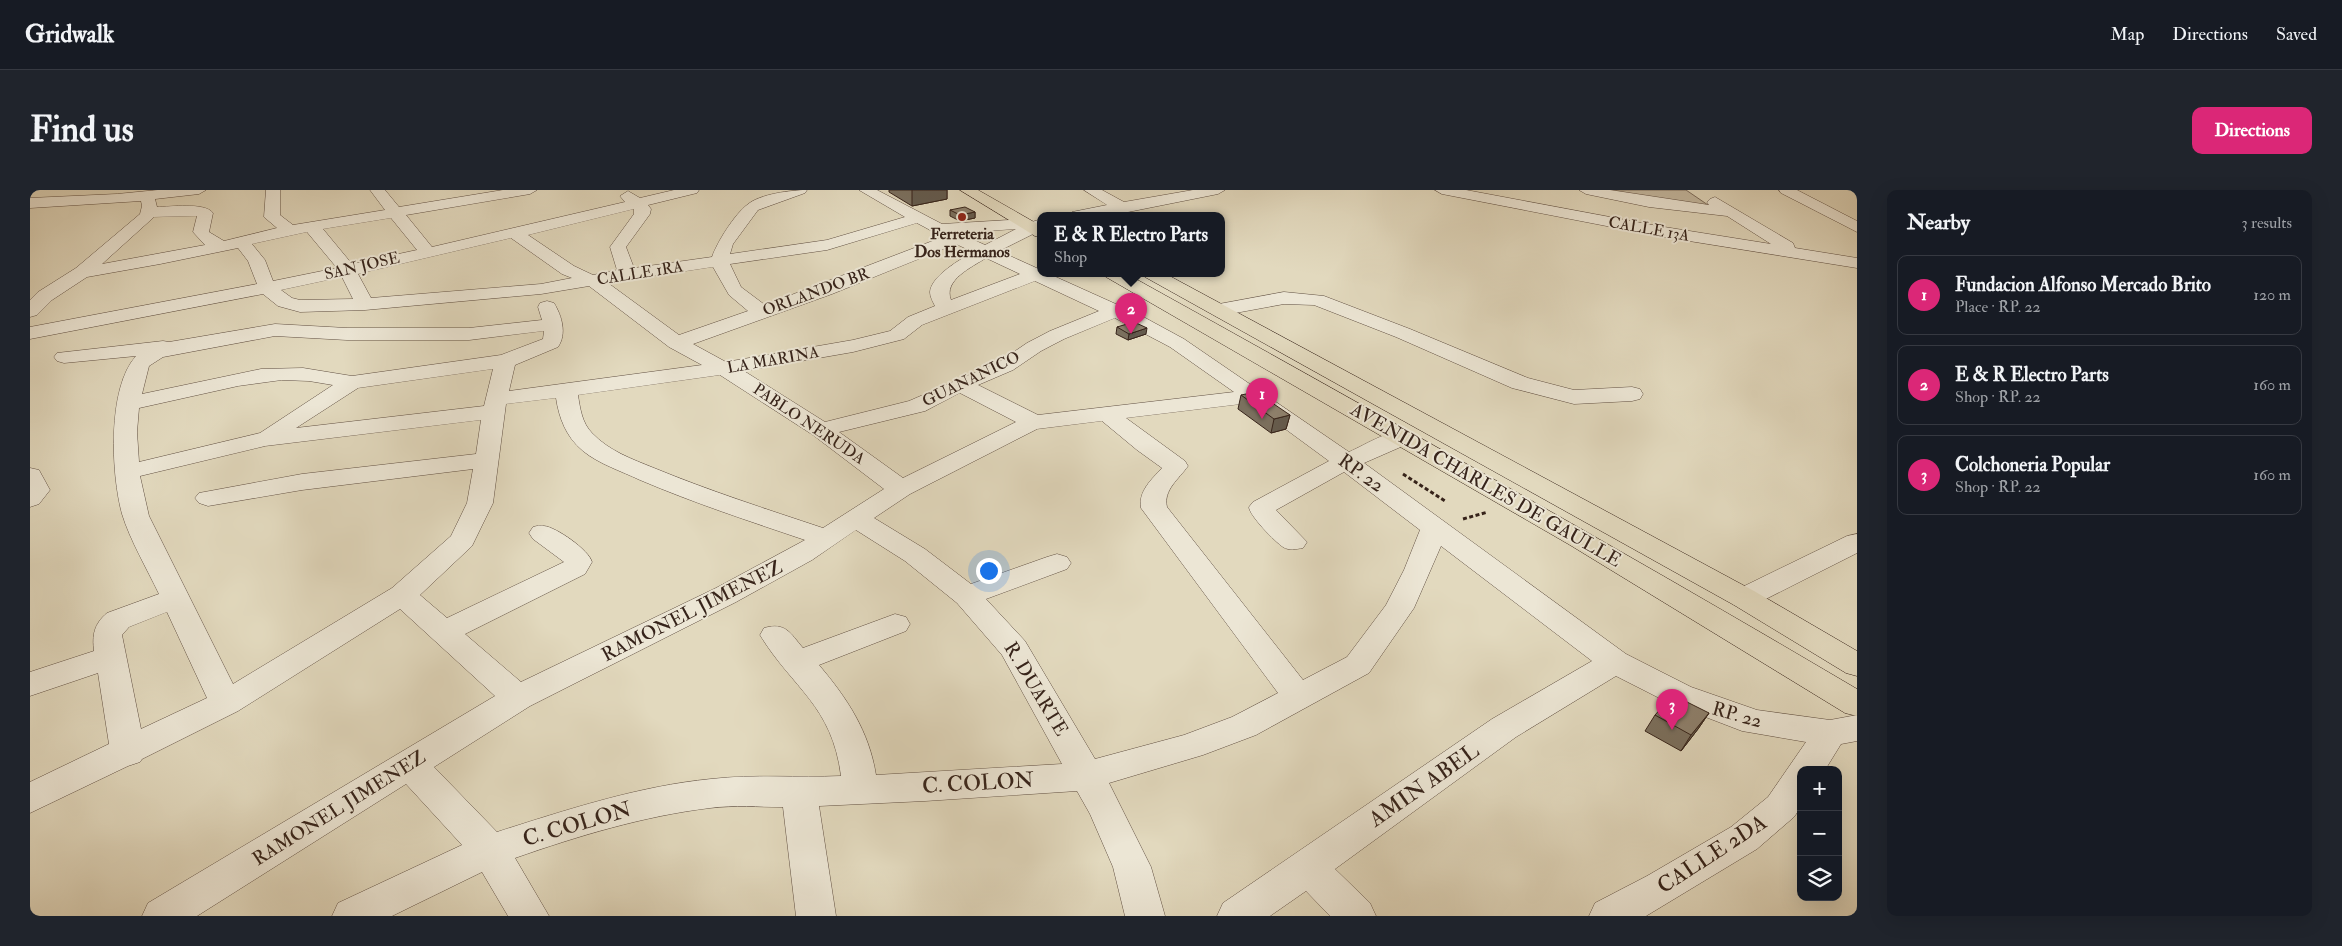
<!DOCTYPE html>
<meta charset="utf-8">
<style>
body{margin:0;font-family:"IM FELL Double Pica",serif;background:#20242c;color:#f1f3f6}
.controls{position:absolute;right:15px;bottom:15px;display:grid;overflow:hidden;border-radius:10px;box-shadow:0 5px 20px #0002}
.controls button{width:45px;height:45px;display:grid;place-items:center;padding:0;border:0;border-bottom:1px solid #363941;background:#171b24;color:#f1f3f6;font:25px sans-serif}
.you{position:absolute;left:958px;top:380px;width:18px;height:18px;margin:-12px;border:4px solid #fff;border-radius:50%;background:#1a73e8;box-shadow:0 0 0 8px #1a73e833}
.badge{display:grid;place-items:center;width:32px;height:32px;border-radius:50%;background:#db2777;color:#fff;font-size:16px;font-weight:700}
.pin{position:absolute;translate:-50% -41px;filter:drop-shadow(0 1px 2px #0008)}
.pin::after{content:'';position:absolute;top:26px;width:18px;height:15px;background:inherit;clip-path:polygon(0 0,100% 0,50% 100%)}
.popup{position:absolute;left:1007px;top:22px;width:188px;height:65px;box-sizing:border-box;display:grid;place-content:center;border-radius:10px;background:#171b24;filter:drop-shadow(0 1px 4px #0005);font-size:16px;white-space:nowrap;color:#9ea1a6}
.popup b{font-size:19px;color:#f1f3f6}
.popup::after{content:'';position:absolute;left:50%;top:100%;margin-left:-10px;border:10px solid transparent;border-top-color:#171b24}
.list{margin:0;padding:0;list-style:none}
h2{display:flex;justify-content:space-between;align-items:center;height:65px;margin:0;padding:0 20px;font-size:21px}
h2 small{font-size:16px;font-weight:400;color:#9ea1a6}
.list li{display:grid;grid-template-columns:32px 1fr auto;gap:15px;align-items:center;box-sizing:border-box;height:80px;margin:0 10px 10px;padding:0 10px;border:1px solid #363941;border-radius:10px}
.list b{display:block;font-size:19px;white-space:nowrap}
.list p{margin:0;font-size:16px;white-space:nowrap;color:#9ea1a6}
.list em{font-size:16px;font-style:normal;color:#9ea1a6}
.icon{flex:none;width:28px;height:28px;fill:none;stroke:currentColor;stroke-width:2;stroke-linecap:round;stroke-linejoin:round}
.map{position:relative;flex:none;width:1827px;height:726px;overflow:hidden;border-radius:10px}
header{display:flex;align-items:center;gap:30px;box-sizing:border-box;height:70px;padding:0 25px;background:#171b24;border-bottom:1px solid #363941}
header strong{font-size:24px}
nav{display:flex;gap:28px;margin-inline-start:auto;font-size:18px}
.intro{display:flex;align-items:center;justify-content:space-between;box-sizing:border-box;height:120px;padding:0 30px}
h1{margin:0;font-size:35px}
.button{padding:12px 22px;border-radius:10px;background:#db2777;color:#fff;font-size:18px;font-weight:700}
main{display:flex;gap:30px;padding:0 30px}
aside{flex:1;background:#171b24;border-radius:10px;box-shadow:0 5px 20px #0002}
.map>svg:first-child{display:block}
.green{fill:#c5baa2;stroke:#7e6e5e}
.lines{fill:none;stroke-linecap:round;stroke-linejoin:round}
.minor-casing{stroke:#615043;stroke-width:1}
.major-casing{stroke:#36231a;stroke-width:1}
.path{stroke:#36231a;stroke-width:3;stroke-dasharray:4 2.5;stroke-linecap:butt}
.minor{fill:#ece6d5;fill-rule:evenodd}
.major{fill:#e2d9be;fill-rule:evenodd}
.wall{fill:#7b705f;stroke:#36231a}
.shaded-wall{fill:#645b4e;stroke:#36231a}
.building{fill:#8f826f;stroke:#36231a}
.poi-dot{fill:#8f2418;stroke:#ece6d5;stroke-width:2}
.labels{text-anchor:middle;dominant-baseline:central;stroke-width:4;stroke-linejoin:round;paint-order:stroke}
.far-street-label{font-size:16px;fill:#36231a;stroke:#ece6d5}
.far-poi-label{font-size:16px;font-weight:bold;fill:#36231a;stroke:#ece6d5}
.street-label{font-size:19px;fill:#36231a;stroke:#ece6d5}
.near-street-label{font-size:22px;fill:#36231a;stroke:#ece6d5}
</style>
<header>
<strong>Gridwalk</strong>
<nav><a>Map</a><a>Directions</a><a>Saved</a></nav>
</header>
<div class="intro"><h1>Find us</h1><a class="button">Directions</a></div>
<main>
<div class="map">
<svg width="1827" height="726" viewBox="0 0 1827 726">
<rect width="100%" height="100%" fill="#e2d9be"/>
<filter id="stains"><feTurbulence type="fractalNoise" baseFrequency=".004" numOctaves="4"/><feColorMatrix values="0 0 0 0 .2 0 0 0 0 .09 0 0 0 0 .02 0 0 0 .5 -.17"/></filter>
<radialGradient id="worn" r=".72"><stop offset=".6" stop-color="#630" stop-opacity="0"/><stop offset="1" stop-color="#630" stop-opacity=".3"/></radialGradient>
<path class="green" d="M 1572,0 L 1656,0 L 1678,15 L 1673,15 Z"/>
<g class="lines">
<defs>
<g id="minor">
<path d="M 128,0 L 176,0 L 169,4 L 125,9 L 127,17 C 140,17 175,12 183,23 L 179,42 L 194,51 L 247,38 L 234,27 L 236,0 L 250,0 L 250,25 L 263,35 L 355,20 L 340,0 L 355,0 L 369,17 L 473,0 L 507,0 L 500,4 L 376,25 L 402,57 L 595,12 L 590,6 L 598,1 L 610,8 L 644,0 L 669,0 L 667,3 L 618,15 L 621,19 L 620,24 L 596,57 L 604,78 L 682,67 C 687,52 705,24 717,15 C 729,4 762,0 777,0 L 775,3 L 728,20 L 703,54 L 700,64 L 797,50 L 875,27 L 829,0 L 847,0 L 912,34 L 995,29 L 1002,32 L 1011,29 L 1011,40 L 969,61 L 1011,80 L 1011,83 L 1017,83 L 1108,124 L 1154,149 L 1319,262 C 1337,254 1362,237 1382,242 L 1386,247 L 1382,252 L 1334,273 L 1596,464 L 1661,497 L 1727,520 L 1800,530 L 1827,525 L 1827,551 L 1811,554 L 1795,580 L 1771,580 L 1771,617 L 1764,627 L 1727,659 L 1616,726 L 1559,726 L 1565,713 L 1617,686 L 1701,637 L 1738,607 L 1776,552 L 1712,541 L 1639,513 L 1586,486 L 1486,547 L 1305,679 L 1340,713 L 1346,726 L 1300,726 L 1276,701 L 1240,726 L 1187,726 L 1193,713 L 1462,529 L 1562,471 L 1411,356 L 1384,418 L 1339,483 L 1226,545 L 1173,565 L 1079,593 L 1121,677 L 1135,726 L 1095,726 L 1083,677 L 1060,624 L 1047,601 L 895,611 L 789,616 L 806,726 L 766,726 L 753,617 C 729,617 704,615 680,618 C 614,626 548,646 485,668 L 519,726 L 478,726 L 452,682 L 362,726 L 302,726 L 308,713 L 432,655 L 376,594 L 167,726 L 112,726 L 118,713 L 465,506 L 370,419 L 208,521 L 112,569 L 110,572 L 98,576 L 0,623 L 0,592 L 79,554 L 68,483 L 0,506 L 0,482 L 64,461 C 62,445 64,434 77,423 L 129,404 C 117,379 100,350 92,324 C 81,284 77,198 106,166 L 34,173 L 27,171 L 24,167 L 27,163 L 133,151 L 139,152 L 245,134 L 317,138 L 439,138 L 512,130 L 508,117 L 510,113 L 517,111 L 524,113 C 532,126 537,144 528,157 L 485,175 L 479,201 L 672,175 L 639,157 L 559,96 L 511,104 L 335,120 L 270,122 L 248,116 L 233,104 L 0,149 L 0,137 L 227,94 L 218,71 L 208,58 L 130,74 L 57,87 L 22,110 L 7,125 L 0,127 L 0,110 L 8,102 L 46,78 L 110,24 L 112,16 L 111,11 L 0,18 L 0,8 L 87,4 ZM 604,19 L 604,24 L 580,57 L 587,80 L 563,85 L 544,76 L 498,45 ZM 167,26 L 163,42 L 175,55 L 72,74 L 124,27 ZM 361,28 L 387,60 L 322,74 L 293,39 ZM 887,33 L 913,47 L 735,115 L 711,97 L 700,74 L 797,60 ZM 986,39 L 955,55 L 929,43 ZM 277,42 L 307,78 L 243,91 L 235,70 L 222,54 ZM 481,48 L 532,84 L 542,88 L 511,94 L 341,108 L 328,84 ZM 926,54 L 943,62 C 931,69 901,86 900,102 C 900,107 903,112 905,116 L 878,127 L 860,141 L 823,150 L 696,172 L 663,154 L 802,104 ZM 956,68 L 990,84 L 921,110 C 913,90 942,77 956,68 ZM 683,77 L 699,105 L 718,121 L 649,145 L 578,93 ZM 312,87 L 323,109 L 270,110 L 262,108 L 251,100 ZM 1005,91 L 1069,121 L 1020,141 L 997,153 L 969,172 L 879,211 L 795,232 L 714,181 L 823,162 L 874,149 L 892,135 ZM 1085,128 L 1140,157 L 1204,202 L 1008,225 L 948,195 L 983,180 L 1011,161 L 1034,149 ZM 514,141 L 513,149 L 471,165 L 322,186 L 273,178 L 231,179 L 112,204 L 119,176 L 133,167 L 245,146 L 317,150 L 439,150 ZM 463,179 L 454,216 L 266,238 L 328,198 ZM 690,185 L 783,245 L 854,299 L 793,338 C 736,319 680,301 624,278 C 602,269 579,261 562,243 C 552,233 550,218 548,205 ZM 252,190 L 279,191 L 303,195 L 230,243 L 109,272 L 107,242 L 109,218 L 208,196 ZM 930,203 L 986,232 L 873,288 L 809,242 L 895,221 ZM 526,208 C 529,228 536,247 553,261 C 569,274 591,281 610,290 C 664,313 719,331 775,350 L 686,398 L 491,492 L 435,444 L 555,384 L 562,372 C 559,360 526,337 514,336 C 510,335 507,336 503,337 L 499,343 L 503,349 L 534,372 L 417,428 L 390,405 L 442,356 L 463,313 L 476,214 ZM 1220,213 L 1299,271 L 1223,312 L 1219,317 C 1219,325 1245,352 1253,357 C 1259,361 1266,359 1273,358 L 1277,352 L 1246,320 L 1314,282 L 1390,340 L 1374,380 L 1356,415 L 1317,467 L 1273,490 L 1137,317 C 1133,300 1149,289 1158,276 L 1155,271 L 1096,228 ZM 451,230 L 446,264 L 272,284 L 169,303 L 165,308 L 169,313 L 178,316 L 272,300 L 443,279 L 437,313 L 421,346 L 362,398 L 203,494 L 119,326 L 110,286 L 235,256 ZM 1072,231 L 1107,260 L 1132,278 C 1122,289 1108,301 1111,318 L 1248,503 L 1202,527 L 1154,545 L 1065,569 L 995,451 L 956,409 L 1037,379 L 1041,373 L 1037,367 L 1027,364 L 1017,367 L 941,394 L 895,359 L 844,328 L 880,304 L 1007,239 ZM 826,340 L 875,371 L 927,413 L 972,465 L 1032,574 L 846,585 C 839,541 817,508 789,475 L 876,441 L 880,434 L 876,427 L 865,424 L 773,458 C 760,443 756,432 734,438 L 730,445 C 763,499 802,515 811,586 C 768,588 724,584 681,589 C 609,596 536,620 467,642 L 404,577 L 500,516 L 706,412 L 782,370 ZM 137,422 L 177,508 L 111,539 L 92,445 L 99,437 Z"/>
<path d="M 1054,0 L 1072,0 L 1094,12 L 1163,0 L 1195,0 L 1188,4 L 1093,23 L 1040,25 L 1042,22 L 1077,15 Z"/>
<path d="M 1405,0 L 1436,0 L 1628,36 L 1741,54 L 1697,26 L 1619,17 L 1556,4 L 1549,0 L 1580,0 L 1679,15 L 1677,12 L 1680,9 L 1685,7 L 1763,53 L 1765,58 L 1827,68 L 1827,78 L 1628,46 L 1412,4 Z"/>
<path d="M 1749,0 L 1767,0 L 1827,31 L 1827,42 L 1751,3 Z"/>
<path d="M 1254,102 L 1294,106 L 1380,139 L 1498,188 L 1544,200 L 1602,197 L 1610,199 L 1613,204 L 1610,209 L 1602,211 L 1544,214 L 1482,198 L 1366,147 L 1284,115 L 1254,114 L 1189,126 L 1182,124 L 1179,120 L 1182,116 L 1189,114 Z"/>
<path d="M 0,278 L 9,280 L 20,300 L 9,314 L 0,317 Z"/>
<path d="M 1827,344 L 1827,363 L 1724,415 L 1714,417 L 1704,415 L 1699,408 L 1704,401 L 1817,346 Z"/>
</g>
<g id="major">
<path d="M 930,0 L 948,0 L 1011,36 L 1011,48 L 1005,46 Z"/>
<path d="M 1073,83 L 1095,83 C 1340,219 1585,356 1827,499 L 1827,526 L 1815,523 L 1540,355 L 1076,87 Z"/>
<path d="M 1112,83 L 1134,83 L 1724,401 L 1827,461 L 1827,486 L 1816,483 L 1704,415 L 1115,87 Z"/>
</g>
</defs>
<use href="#minor" class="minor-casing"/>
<use href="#major" class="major-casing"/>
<g class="path">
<path d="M 1373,284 L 1415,311"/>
<path d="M 1433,329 L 1458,322"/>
</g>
<use href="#minor" class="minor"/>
<use href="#major" class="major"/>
</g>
<g class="wall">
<path d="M 859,0 L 917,0 L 917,9 L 882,16 L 859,2 Z"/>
<path d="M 920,20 L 945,22 L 945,28 L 930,31 L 920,26 Z"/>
<path d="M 1087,137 L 1116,144 L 1098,150 L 1086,144 Z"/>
<path d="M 1211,205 L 1260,225 L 1256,239 L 1241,243 L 1208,219 Z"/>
<path d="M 1679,523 L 1668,539 L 1651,561 L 1615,541 L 1625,525 Z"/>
</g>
<g class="shaded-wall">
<path d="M 882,0 L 917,0 L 917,9 L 882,16 Z"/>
<path d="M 945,22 L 945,28 L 930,31 L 930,25 Z"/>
<path d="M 1117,138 L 1116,144 L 1098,150 L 1099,144 Z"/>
<path d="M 1260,225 L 1256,239 L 1241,243 L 1244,229 Z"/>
<path d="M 1679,523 L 1668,539 L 1651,561 L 1661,545 Z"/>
</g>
<g class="building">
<path d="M 935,17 L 945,22 L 930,25 L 920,20 Z"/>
<path d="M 1104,132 L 1117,138 L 1099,144 L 1087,137 Z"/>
<path d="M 1226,202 L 1260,225 L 1244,229 L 1211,205 Z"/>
<path d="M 1643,505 L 1679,523 L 1661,545 L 1625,525 Z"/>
</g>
<circle class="poi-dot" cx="932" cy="27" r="5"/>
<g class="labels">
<g class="far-street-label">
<text transform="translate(1619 39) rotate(10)">CALLE 13A</text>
<text transform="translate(332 76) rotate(-13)">SAN JOSE</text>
<text transform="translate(610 83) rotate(-9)">CALLE 1RA</text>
<text transform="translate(786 102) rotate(-20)">ORLANDO BR</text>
<text transform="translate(743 170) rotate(-10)">LA MARINA</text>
<text transform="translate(941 189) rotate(-26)">GUANANICO</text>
<text transform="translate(779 234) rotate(34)">PABLO NERUDA</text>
</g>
<g class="far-poi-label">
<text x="932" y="44">Ferreteria<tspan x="932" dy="18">Dos Hermanos</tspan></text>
</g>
<g class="street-label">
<text transform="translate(1331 283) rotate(36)">RP. 22</text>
<text transform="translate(1456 295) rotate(30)">AVENIDA CHARLES DE GAULLE</text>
<text transform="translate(662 421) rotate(-27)">RAMONEL JIMENEZ</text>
<text transform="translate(1006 499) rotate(59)">R. DUARTE</text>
<text transform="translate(1707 525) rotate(16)">RP. 22</text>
<text transform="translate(309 618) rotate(-32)">RAMONEL JIMENEZ</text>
</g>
<g class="near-street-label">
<text transform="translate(948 593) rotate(-3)">C. COLON</text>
<text transform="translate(1394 595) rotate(-35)">AMIN ABEL</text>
<text transform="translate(547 634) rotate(-16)">C. COLON</text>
<text transform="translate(1682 664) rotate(-33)">CALLE 2DA</text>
</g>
</g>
<rect width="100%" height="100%" filter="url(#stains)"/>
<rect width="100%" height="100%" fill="url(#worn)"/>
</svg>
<div class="controls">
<button>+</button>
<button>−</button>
<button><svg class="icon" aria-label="layers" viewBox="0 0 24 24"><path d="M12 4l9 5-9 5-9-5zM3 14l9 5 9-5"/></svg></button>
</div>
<div class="you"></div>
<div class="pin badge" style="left:1232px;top:229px">1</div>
<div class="pin badge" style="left:1101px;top:144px">2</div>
<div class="popup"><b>E &amp; R Electro Parts</b>Shop</div>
<div class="pin badge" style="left:1642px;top:540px">3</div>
</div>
<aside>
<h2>Nearby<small>3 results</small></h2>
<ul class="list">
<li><span class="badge">1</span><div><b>Fundacion Alfonso Mercado Brito</b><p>Place · RP. 22</p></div><em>120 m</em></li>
<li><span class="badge">2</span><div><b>E &amp; R Electro Parts</b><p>Shop · RP. 22</p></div><em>160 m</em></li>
<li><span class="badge">3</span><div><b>Colchoneria Popular</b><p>Shop · RP. 22</p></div><em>160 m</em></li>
</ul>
</aside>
</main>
